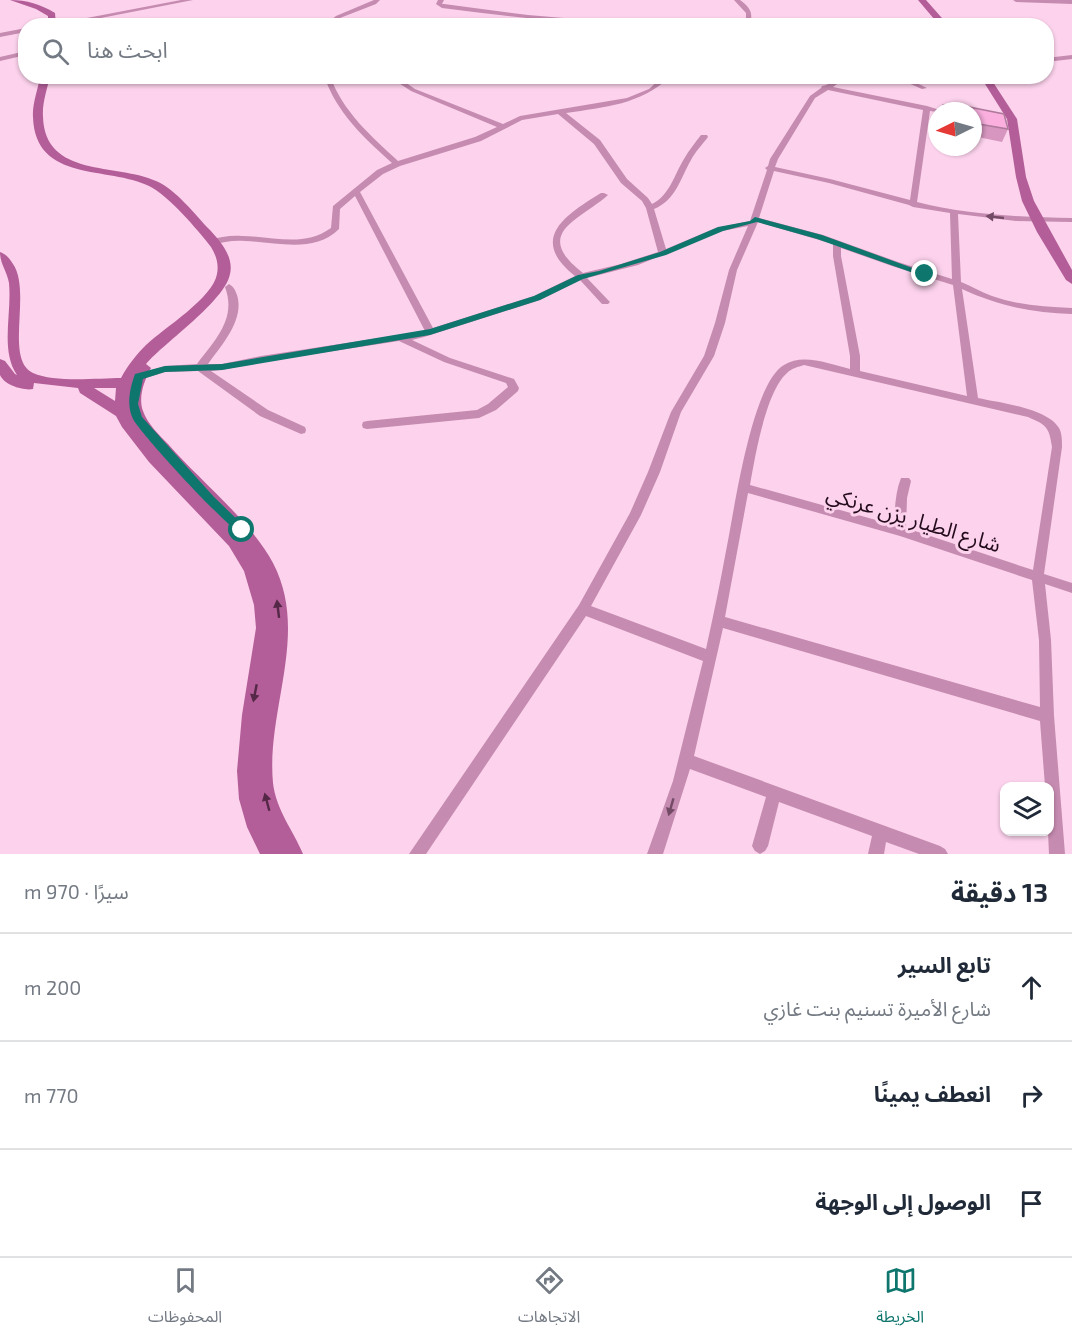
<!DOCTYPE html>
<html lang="ar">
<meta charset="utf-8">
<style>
body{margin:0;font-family:"Exo 2","Noto Sans Arabic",sans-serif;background:#f2f2f3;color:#1f2937;direction:rtl}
.controls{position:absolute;right:18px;bottom:18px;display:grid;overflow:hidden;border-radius:12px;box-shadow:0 2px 4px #0004}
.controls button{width:54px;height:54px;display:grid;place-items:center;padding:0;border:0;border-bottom:2px solid #e0e1e3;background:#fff;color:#1f2937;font:30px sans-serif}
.compass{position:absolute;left:928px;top:102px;width:54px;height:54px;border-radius:50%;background:#fff;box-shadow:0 2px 4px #0004;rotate:265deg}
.stop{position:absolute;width:18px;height:18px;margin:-14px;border:4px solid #0f766e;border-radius:50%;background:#fff}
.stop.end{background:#0f766e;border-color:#fff;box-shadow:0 2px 6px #0008}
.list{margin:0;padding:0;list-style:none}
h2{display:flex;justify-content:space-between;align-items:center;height:78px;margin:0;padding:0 24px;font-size:26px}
h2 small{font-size:20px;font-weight:400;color:#747a83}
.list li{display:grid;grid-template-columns:39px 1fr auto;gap:18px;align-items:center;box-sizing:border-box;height:108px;padding:0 24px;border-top:2px solid #e0e1e3}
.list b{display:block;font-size:22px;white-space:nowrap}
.list p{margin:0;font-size:20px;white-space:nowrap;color:#747a83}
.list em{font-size:20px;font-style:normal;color:#747a83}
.icon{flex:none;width:33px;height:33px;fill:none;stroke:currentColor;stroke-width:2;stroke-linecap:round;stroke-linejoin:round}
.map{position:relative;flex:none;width:1072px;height:854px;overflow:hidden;direction:ltr}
.search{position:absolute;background:#fff;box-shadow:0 2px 4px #0004;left:18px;right:18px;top:18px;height:66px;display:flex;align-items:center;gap:15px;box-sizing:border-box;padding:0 21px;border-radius:24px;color:#747a83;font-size:22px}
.sheet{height:402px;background:#fff}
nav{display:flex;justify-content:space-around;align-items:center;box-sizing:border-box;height:84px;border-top:2px solid #e0e1e3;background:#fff;font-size:16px;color:#747a83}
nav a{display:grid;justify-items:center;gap:3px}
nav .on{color:#0f766e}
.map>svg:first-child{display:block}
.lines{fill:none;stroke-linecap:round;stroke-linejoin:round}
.street{fill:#c58bb0;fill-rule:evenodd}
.secondary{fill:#b35e98;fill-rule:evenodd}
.wall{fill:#d796c0}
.building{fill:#faafdf;stroke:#af7a9c;stroke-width:1.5}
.oneway{fill:#744b66}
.oneway2{fill:#552847}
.route{fill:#0f766e}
.labels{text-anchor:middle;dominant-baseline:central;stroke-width:6;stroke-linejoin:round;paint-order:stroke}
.street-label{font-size:21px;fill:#230b1c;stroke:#fcd2ec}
</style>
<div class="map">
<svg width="1072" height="854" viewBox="0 0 1072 854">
<rect width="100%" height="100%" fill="#fcd2ec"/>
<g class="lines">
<g class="street">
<path d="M 181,0 L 193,0 L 60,26 L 45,26 Z"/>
<path d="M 374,0 L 380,0 L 376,4 L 340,18 L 334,26 L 328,26 L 331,20 L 336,16 Z"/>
<path d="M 438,0 L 444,0 L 442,4 L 444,4 L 528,15 L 658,26 C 585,26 514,17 442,8 L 436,4 Z"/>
<path d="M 734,0 L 740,0 C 748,6 754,12 750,22 L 769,26 L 740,26 L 746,19 L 746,13 Z"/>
<path d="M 1013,0 L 1072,0 L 1072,4 L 1016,2 Z"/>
<path d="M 26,28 L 26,32 L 0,37 L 0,33 Z"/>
<path d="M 26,51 L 26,55 L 0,61 L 0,57 Z"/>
<path d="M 1072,55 L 1072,59 L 1046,62 L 1046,58 Z"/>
<path d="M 324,76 L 330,76 C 343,112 371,136 398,161 L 475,137 L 497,127 L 411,91 L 388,76 L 396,76 L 415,89 L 503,124 L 520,116 L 627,98 L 649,89 L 663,76 L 671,76 C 640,105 605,107 566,113 L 600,140 L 627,179 L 648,198 L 652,204 C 670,195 674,175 684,159 C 689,150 695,143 701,135 L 707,135 L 708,137 C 702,145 695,152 691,160 C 680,179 676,200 654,209 L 666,249 L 716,228 L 750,221 L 767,170 L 765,168 L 768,166 L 770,159 L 810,96 L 821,88 L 822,86 C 832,85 835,76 848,76 L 833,87 L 927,106 L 943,111 L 937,111 L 937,112 L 930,111 L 917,202 C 967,215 1021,217 1072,218 L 1072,222 L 1016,221 L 958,214 L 961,282 C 971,286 981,292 992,296 C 1017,305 1045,307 1072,308 L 1072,314 C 1032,313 999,306 962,289 L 978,398 C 1000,403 1047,408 1059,428 C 1062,433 1062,441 1062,447 L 1044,574 L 1072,583 L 1072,593 L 1045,584 L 1051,640 L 1054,716 L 1065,854 L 1049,854 L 1048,832 L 1050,832 L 1050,786 L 1045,786 L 1040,721 L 723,628 L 694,756 L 940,846 L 945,849 L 948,854 L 919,854 L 886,842 L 884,854 L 868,854 L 872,836 L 779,802 L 768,846 L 765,851 L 760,854 L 755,851 L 752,846 L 766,797 L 690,769 L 663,854 L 647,854 L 673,781 L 703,661 L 586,616 L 426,854 L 409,854 L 579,605 L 630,513 L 648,472 L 671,412 L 704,356 L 715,323 L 729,270 L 748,226 L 722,231 L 638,265 L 587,278 L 608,300 L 610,302 L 608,304 L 602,304 L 580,280 L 540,300 L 424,337 L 412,340 L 450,358 L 514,379 L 519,388 L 518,391 L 496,410 L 479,418 L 367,429 L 363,428 L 362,425 L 363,422 L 367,421 L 477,410 L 488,404 L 508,387 L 506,383 L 444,362 L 399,341 L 261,362 L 222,370 L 211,371 L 268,410 L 305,427 L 306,430 L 305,433 L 301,434 L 260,416 L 198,371 L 165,372 L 139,380 L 135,379 L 134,377 L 135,375 L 165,366 L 197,364 C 215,340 237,319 225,287 L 229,284 C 234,287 235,290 237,295 C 245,320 221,346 208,364 L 222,364 L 261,356 L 425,331 L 355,196 L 340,209 L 339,229 C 314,254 276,242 245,241 C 233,240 223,242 212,245 L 208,242 L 209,240 C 220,237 231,235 242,236 C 273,236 303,248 331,228 L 333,206 L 377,170 L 392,163 C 364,138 337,113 324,76 ZM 828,90 L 923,110 L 910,200 L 830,179 L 775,167 L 778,159 L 815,98 ZM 558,114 L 594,144 L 621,183 L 642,201 L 646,208 L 658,252 L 621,264 L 583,273 C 531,233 580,220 608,195 L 604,193 L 601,193 C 565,215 528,239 575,276 L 534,296 L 433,328 L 360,192 L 383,174 L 400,166 L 481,141 L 522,120 ZM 774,171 L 829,183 L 909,205 L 913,207 L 950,213 L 952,279 L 898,262 L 823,235 L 759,218 ZM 758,222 L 833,244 L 833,256 L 850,356 L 850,369 C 829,364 803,353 784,365 C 751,384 734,513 726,551 C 720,584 713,617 706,649 L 591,606 L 641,515 L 660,472 L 681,412 L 714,356 L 725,323 L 737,270 ZM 841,248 L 892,266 L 953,285 L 967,396 L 860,371 L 860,356 L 841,256 ZM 804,365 L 1028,417 C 1046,425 1049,426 1052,447 L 1033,570 L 906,528 L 907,498 L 911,481 L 909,478 L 901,478 C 895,493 895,509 894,525 L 750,485 C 755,457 766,391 787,373 C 792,368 798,367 804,365 ZM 748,493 L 900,536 L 1032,580 L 1039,640 L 1040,707 L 725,617 Z"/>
<path d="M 892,76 L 902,76 L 927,88 L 922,89 Z"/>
</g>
<g class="secondary">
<path d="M 10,0 C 27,0 40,4 55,13 L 56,26 L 48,26 L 48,16 L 36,9 Z"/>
<path d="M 918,0 L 926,0 L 949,26 L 940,26 Z"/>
<path d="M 40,76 L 50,76 C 47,90 42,103 43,117 C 45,178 117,163 156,181 C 177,190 194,214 210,230 C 221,242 234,257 230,274 C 225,301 165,342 146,364 L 151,368 C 144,381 138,397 143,411 C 147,423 159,435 168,444 C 200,481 250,520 273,563 C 310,634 266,709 273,783 C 276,810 293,830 303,854 L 260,854 L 247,827 L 239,799 L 237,771 L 242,715 L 256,628 L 254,605 L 244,571 L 229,546 L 149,462 L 122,427 L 116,416 L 80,393 L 78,388 L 34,383 L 33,389 C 24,391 4,385 0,375 C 0,371 0,364 0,359 L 5,361 L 15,374 L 17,375 C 0,350 12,314 9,283 C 7,271 0,264 0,252 C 6,254 10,259 13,264 C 32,292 4,359 33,373 C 55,383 98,378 121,378 C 128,365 136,355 146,345 C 164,328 213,298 217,274 C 219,264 216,255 211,247 C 198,230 168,195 149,186 C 109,166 35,183 33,117 C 32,104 38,90 40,76 ZM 94,388 L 116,388 L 115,401 Z"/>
<path d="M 980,76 L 989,76 L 1017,119 L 1026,177 L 1034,201 L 1072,270 L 1072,284 L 1066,280 L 1037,232 L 1022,201 L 1016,177 L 1007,119 Z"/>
</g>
</g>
<path class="wall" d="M 954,104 L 1004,114 L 1008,129 L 1002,142 L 973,136 L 973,111 L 940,111 L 943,105 Z"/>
<path class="building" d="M 954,104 L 1004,114 L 1008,129 L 973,123 L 973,111 L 941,111 L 943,105 Z"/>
<defs><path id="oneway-solid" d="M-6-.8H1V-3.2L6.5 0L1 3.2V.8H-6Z" transform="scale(1.5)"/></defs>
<g class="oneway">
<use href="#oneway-solid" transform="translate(995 217) rotate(-174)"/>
<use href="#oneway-solid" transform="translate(671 807) rotate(106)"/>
</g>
<g class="oneway2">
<use href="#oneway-solid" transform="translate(278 609) rotate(-97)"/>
<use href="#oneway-solid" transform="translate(255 693) rotate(101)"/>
<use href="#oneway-solid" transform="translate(267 802) rotate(-105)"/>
</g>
<path class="route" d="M 755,217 L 822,235 L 929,274 L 922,276 L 817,239 L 757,222 L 723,231 L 666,255 L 583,279 L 540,300 L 430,335 L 222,370 L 165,372 L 143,379 L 138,404 L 142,417 L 214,497 L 245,527 L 247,530 L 242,534 C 228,529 141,434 133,419 C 126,405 130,388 135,374 L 165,366 L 222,364 L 430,329 L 534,296 L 578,275 L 599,271 L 660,252 L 718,227 L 750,221 Z"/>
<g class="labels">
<g class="street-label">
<text transform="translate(914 518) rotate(17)">شارع الطيار يزن عرنكي</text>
</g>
</g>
</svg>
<div class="controls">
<button><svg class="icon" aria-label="layers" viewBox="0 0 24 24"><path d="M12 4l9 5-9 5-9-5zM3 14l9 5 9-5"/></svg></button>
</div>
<svg class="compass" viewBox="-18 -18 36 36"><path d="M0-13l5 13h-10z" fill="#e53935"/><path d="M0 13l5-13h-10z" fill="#747a83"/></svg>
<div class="stop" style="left:242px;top:530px"></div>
<div class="stop end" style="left:925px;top:274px"></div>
<div class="search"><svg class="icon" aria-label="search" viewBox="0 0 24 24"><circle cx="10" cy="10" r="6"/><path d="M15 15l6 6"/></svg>ابحث هنا</div>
</div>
<section class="sheet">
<h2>13 دقيقة<small>سيرًا · 970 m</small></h2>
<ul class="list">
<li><svg class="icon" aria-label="ahead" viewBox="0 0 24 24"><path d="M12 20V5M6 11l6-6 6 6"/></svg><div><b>تابع السير</b><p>شارع الأميرة تسنيم بنت غازي</p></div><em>200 m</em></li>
<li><svg class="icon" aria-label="right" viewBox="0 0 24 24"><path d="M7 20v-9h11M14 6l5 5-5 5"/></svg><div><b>انعطف يمينًا</b></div><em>770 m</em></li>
<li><svg class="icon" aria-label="arrive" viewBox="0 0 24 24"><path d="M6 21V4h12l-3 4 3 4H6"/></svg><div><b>الوصول إلى الوجهة</b></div></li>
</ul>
</section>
<nav>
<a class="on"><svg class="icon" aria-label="map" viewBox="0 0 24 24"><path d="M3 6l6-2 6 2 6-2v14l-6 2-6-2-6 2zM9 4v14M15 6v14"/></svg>الخريطة</a>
<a><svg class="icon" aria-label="directions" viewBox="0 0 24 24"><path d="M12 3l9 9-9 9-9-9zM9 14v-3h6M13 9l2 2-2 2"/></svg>الاتجاهات</a>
<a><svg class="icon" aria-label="saved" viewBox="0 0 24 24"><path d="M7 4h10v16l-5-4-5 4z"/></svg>المحفوظات</a>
</nav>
